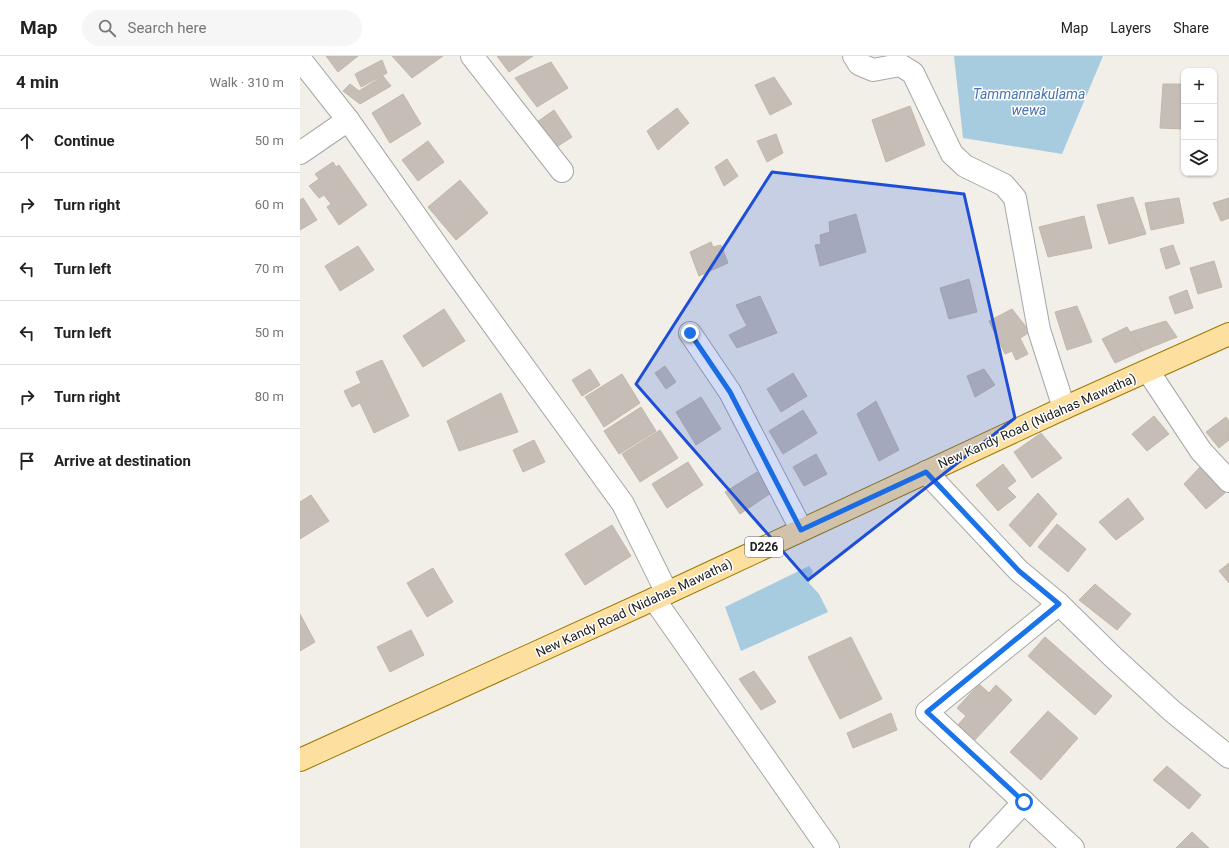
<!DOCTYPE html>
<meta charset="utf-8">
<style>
body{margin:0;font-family:Roboto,sans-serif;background:#f6f6f6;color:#222}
.controls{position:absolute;right:12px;top:12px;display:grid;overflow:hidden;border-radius:8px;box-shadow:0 1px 3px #0004}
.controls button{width:36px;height:36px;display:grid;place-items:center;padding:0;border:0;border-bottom:1px solid #e0e0e0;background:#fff;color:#222;font:20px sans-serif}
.stop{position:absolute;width:12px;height:12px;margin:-9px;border:3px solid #1a73e8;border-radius:50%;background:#fff}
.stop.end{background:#1a73e8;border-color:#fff;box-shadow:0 1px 4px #0008}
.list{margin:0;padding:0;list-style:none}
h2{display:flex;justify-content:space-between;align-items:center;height:52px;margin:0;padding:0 16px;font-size:17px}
h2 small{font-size:13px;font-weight:400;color:#767676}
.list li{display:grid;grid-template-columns:26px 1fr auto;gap:12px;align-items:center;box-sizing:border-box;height:64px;padding:0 16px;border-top:1px solid #e0e0e0}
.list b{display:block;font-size:15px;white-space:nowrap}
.list em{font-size:13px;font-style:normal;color:#767676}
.icon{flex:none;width:22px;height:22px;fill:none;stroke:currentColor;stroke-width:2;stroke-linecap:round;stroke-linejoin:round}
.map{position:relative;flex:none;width:929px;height:792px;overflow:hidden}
header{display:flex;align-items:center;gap:24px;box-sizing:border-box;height:56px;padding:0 20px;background:#fff;border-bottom:1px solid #e0e0e0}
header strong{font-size:19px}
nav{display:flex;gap:22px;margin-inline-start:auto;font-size:14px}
.search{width:280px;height:36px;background:#f6f6f6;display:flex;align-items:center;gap:10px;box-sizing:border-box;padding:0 14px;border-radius:22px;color:#767676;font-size:15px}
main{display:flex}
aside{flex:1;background:#fff}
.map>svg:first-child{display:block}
.water{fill:#a7ccdf}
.building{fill:#c6beb6;stroke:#c3b7a9}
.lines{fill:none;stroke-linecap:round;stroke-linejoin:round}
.minor-casing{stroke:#a7a7a7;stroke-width:24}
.major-casing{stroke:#9d7a00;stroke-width:24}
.minor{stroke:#fff;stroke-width:22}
.major{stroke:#fddfa0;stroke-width:22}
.route{stroke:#1a73e8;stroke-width:5}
.marked{fill:#1d4ed8;fill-opacity:0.2;stroke:#1d4ed8;stroke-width:3;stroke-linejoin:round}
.labels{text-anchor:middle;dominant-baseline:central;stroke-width:3;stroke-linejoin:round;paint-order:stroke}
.shield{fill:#fff;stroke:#636363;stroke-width:1}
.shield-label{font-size:12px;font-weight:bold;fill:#202020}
.street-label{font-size:13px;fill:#202020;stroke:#fff}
.water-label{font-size:14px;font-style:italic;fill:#4a73b3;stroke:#fff}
</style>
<header>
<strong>Map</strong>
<div class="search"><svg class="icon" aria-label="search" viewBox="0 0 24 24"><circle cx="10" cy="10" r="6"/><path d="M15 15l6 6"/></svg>Search here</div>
<nav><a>Map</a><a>Layers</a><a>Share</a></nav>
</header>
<main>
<aside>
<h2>4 min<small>Walk · 310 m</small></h2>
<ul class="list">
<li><svg class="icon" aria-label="ahead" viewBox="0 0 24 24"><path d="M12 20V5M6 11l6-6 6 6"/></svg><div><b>Continue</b></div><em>50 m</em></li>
<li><svg class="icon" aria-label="right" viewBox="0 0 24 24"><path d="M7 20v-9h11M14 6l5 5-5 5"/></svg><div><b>Turn right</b></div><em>60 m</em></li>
<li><svg class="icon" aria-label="left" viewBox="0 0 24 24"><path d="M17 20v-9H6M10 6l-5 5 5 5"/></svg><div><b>Turn left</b></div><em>70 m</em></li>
<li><svg class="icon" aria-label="left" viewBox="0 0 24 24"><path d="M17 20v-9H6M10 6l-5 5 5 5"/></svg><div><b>Turn left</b></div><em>50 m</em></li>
<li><svg class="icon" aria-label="right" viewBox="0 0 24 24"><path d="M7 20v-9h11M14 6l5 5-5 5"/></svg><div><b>Turn right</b></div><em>80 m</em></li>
<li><svg class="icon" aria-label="arrive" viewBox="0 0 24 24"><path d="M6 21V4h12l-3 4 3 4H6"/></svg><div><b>Arrive at destination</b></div></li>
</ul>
</aside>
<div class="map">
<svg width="929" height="792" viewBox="0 0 929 792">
<rect width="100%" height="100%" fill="#f1efe7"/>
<g class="water">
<path d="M 654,0 L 803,0 L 762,98 L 663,82 Z"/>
<path d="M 509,510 L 513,515 L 509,527 L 519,538 L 528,556 L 441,595 L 425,551 Z"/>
</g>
<g class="building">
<path d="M 26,0 L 58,0 L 38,16 Z"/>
<path d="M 92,0 L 143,0 L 112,22 Z"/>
<path d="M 197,0 L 233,0 L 209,16 Z"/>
<path d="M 82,4 L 87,17 L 61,31 L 55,18 Z"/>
<path d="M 251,6 L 268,32 L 237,51 L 215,22 Z"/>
<path d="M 83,20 L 91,30 L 60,48 L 43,35 L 50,28 L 59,35 Z"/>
<path d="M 474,21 L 492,48 L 470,59 L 455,29 Z"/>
<path d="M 863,28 L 884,28 L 884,73 L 860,72 Z"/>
<path d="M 103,38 L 121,68 L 90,87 L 72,57 Z"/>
<path d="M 610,50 L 625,89 L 586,106 L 572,64 Z"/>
<path d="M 377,52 L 389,67 L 358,94 L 347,75 Z"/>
<path d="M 254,54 L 272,81 L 255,92 L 237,66 Z"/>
<path d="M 476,78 L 483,97 L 467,106 L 457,85 Z"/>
<path d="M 128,85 L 144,106 L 118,125 L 102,104 Z"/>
<path d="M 427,103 L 438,120 L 424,130 L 415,111 Z"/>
<path d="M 33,106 L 36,111 L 39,109 L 67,149 L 39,169 L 27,151 L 31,148 L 24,139 L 19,142 L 9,130 L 19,123 L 15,118 Z"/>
<path d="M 160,124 L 188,157 L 156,184 L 128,151 Z"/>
<path d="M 833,141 L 846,178 L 809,188 L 797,149 Z"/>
<path d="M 3,142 L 17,164 L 0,174 L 0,144 Z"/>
<path d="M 879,142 L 884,167 L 851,174 L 845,147 Z"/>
<path d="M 929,142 L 929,162 L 921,165 L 913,147 Z"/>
<path d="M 556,158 L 566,196 L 520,210 L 515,189 L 521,188 L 520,179 L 530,176 L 529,166 Z"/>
<path d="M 784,160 L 792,192 L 748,201 L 739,171 Z"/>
<path d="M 411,186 L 413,191 L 421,189 L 428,207 L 399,220 L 390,196 Z"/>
<path d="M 873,189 L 880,208 L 866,213 L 860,193 Z"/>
<path d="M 58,190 L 74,214 L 40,235 L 25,210 Z"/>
<path d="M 914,205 L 922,231 L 898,238 L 890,212 Z"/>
<path d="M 669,223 L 677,256 L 649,263 L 640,232 Z"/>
<path d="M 887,234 L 893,252 L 875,258 L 869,241 Z"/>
<path d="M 460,240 L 477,277 L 437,292 L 429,279 L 447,270 L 436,249 Z"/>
<path d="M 777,250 L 792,286 L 767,294 L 755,256 Z"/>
<path d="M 144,253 L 165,285 L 123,311 L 103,280 Z"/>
<path d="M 712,253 L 730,276 L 720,282 L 728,298 L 716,304 L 712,295 L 705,298 L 689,265 Z"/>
<path d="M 866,265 L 877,281 L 842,295 L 830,276 Z"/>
<path d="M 827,271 L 842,295 L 815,307 L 802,283 Z"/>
<path d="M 82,304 L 109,360 L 74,377 L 60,347 L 52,351 L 44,335 L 61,327 L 56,316 Z"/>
<path d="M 365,310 L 376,326 L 366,333 L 355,317 Z"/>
<path d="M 290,313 L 300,329 L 282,340 L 272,324 Z"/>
<path d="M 684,313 L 695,329 L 675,341 L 667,320 Z"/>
<path d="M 493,317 L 507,340 L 481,356 L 467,333 Z"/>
<path d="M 322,318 L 340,347 L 304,371 L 285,341 Z"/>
<path d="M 201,337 L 218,376 L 159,395 L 147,365 Z"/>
<path d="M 401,341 L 421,373 L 396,389 L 376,356 Z"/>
<path d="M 576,345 L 599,394 L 579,405 L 557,358 Z"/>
<path d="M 341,351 L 356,375 L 319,398 L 304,375 Z"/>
<path d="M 503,354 L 517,377 L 483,398 L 469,375 Z"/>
<path d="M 854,360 L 869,378 L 847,395 L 832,378 Z"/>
<path d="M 926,361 L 929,365 L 929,384 L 919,392 L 906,376 Z"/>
<path d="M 360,374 L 378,402 L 340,426 L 322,398 Z"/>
<path d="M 741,377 L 762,402 L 732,422 L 714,396 Z"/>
<path d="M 234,384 L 245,406 L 223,416 L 213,394 Z"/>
<path d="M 516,398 L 527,418 L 504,430 L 493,411 Z"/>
<path d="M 388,406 L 403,429 L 367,452 L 352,428 Z"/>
<path d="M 703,408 L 716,425 L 707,432 L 716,441 L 698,455 L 676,429 Z"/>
<path d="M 901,410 L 925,437 L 906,453 L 884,428 Z"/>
<path d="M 457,416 L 471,437 L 440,458 L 425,436 Z"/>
<path d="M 738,437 L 757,458 L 730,491 L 709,469 Z"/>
<path d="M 11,439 L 29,465 L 0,483 L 0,446 Z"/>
<path d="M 828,442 L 844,463 L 816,484 L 799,466 Z"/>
<path d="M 757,468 L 786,493 L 768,516 L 738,491 Z"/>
<path d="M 312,469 L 331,500 L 285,529 L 265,498 Z"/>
<path d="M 929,507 L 929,527 L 919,515 Z"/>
<path d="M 133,512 L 153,546 L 127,561 L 107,527 Z"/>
<path d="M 795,528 L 831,558 L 817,574 L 779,544 Z"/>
<path d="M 0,558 L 15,586 L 0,595 Z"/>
<path d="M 111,574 L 124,599 L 90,616 L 77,591 Z"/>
<path d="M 551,581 L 582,643 L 540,663 L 508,601 Z"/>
<path d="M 745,581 L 812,640 L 795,659 L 728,600 Z"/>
<path d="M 454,615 L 476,646 L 461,654 L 439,623 Z"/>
<path d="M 679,628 L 689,637 L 696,629 L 712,644 L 672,687 L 655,672 L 666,660 L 657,652 Z"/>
<path d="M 748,655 L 778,682 L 741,724 L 710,696 Z"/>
<path d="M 591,657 L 597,674 L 553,692 L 547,677 Z"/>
<path d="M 867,710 L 901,739 L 889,753 L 853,724 Z"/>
<path d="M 892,776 L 909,792 L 876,792 Z"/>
</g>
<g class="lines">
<defs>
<g id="minor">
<path d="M 172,0 L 262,115"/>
<path d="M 554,0 L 559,8 L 573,14 L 600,9 L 613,17 L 652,98 L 665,110 L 704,129 L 715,142 L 739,274 L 764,352"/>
<path d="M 0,3 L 48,64 L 156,217 L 323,448 L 367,537"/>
<path d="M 0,97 L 48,64"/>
<path d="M 390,277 L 430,336 L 501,473"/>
<path d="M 848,315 L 901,395 L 929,425"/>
<path d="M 626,416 L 719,515 L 759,548 L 813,601 L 872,655 L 929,701"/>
<path d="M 354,543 L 528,792"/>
<path d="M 759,548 L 627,656 L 773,792"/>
<path d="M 681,792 L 724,746"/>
</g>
<path id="major" d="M 0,704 L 367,537 L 764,352 L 929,278"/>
</defs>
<use href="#minor" class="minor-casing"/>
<use href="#major" class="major-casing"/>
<use href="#minor" class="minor"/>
<use href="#major" class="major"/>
</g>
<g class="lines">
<path class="route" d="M 390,277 L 430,336 L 501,474 L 626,416 L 719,515 L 759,548 L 627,656 L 724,746"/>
</g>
<path class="marked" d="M 472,116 L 664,138 L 715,362 L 508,524 L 336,328 Z"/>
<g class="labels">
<rect class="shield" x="445" y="481" width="38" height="20" rx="3"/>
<g class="shield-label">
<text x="464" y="491">D226</text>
</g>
<g class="street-label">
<text transform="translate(737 365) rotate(-24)">New Kandy Road (Nidahas Mawatha)</text>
<text transform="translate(334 552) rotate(-25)">New Kandy Road (Nidahas Mawatha)</text>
</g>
<g class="water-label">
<text x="729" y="38">Tammannakulama<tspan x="729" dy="16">wewa</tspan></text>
</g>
</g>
</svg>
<div class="controls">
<button>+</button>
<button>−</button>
<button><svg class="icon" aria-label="layers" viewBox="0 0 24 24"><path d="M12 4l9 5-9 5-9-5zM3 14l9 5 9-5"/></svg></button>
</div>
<div class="stop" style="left:724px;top:746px"></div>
<div class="stop end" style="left:390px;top:277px"></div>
</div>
</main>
